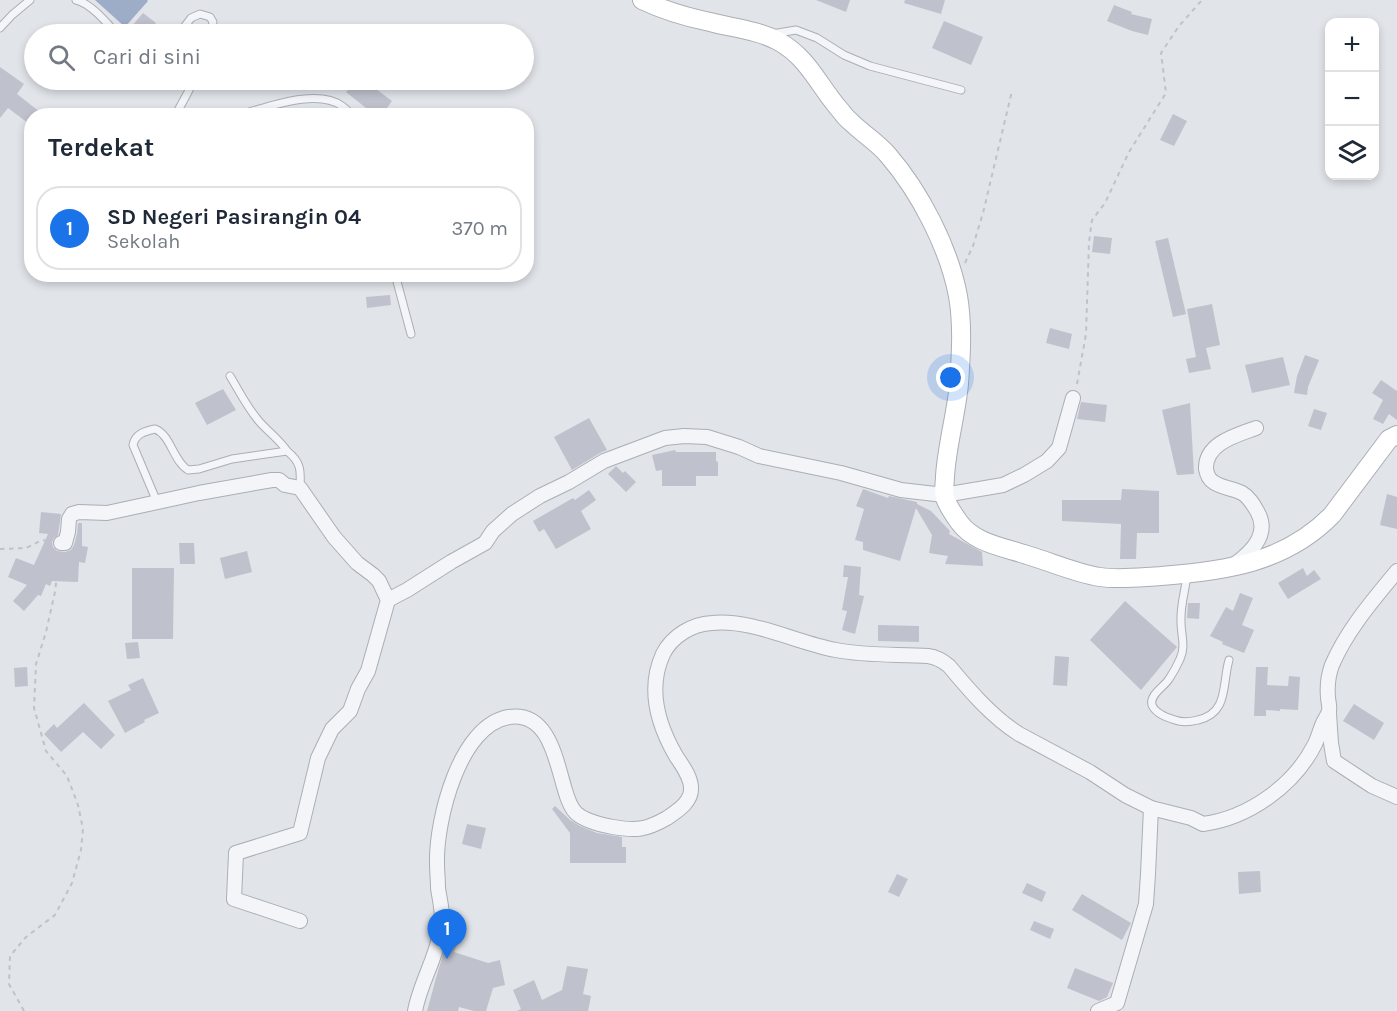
<!DOCTYPE html>
<html lang="id">
<meta charset="utf-8">
<style>
body{margin:0;font-family:Karla,sans-serif;background:#f2f2f3;color:#1f2937}
.controls{position:absolute;right:18px;top:18px;display:grid;overflow:hidden;border-radius:12px;box-shadow:0 3px 9px #0003}
.controls button{width:54px;height:54px;display:grid;place-items:center;padding:0;border:0;border-bottom:2px solid #e0e1e3;background:#fff;color:#1f2937;font:30px sans-serif}
.you{position:absolute;left:951px;top:378px;width:21px;height:21px;margin:-15px;border:4px solid #fff;border-radius:50%;background:#1a73e8;box-shadow:0 0 0 9px #1a73e833}
.badge{display:grid;place-items:center;width:39px;height:39px;border-radius:50%;background:#1a73e8;color:#fff;font-size:20px;font-weight:700}
.pin{position:absolute;translate:-50% -50px;filter:drop-shadow(0 2px 3px #0008)}
.pin::after{content:'';position:absolute;top:32px;width:21px;height:18px;background:inherit;clip-path:polygon(0 0,100% 0,50% 100%)}
.list{margin:0;padding:0;list-style:none}
h2{display:flex;justify-content:space-between;align-items:center;height:78px;margin:0;padding:0 24px;font-size:26px}
h2 small{font-size:20px;font-weight:400;color:#747a83}
.list li{display:grid;grid-template-columns:39px 1fr auto;gap:18px;align-items:center;box-sizing:border-box;height:84px;margin:0 12px 12px;padding:0 12px;border:2px solid #e0e1e3;border-radius:24px}
.list b{display:block;font-size:22px;white-space:nowrap}
.list p{margin:0;font-size:20px;white-space:nowrap;color:#747a83}
.list em{font-size:20px;font-style:normal;color:#747a83}
.icon{flex:none;width:33px;height:33px;fill:none;stroke:currentColor;stroke-width:2;stroke-linecap:round;stroke-linejoin:round}
.map{position:relative;flex:none;width:1397px;height:1011px;overflow:hidden}
.search{position:absolute;background:#fff;box-shadow:0 3px 9px #0003;left:24px;top:24px;width:510px;height:66px;display:flex;align-items:center;gap:15px;box-sizing:border-box;padding:0 21px;border-radius:33px;color:#747a83;font-size:22px}
.panel{position:absolute;background:#fff;box-shadow:0 3px 9px #0003;left:24px;top:108px;width:510px;height:174px;border-radius:24px}
.map>svg:first-child{display:block}
.water{fill:#9eadc7}
.building{fill:#bfc2cc}
.lines{fill:none;stroke-linecap:round;stroke-linejoin:round}
.lane-casing{stroke:#aaaeb6;stroke-width:9}
.street-casing{stroke:#aaaeb6;stroke-width:16}
.secondary-casing{stroke:#aaaeb6;stroke-width:20}
.path{stroke:#bfc2c8;stroke-width:2;stroke-dasharray:4.5 4.5;stroke-linecap:butt}
.lane{stroke:#f4f5f8;stroke-width:7}
.street{stroke:#f4f5f8;stroke-width:14}
.secondary{stroke:#fff;stroke-width:18}
</style>
<div class="map">
<svg width="1397" height="1011" viewBox="0 0 1397 1011">
<rect width="100%" height="100%" fill="#e1e4e9"/>
<path class="water" d="M 95,0 L 147,0 L 148,1 L 125,27 Z"/>
<g class="building">
<path d="M 816,0 L 850,0 L 846,12 Z"/>
<path d="M 905,0 L 945,0 L 941,14 L 904,3 Z"/>
<path d="M 1114,5 L 1132,12 L 1131,14 L 1152,19 L 1148,35 L 1132,31 L 1107,21 Z"/>
<path d="M 143,13 L 156,23 L 147,34 L 125,34 Z"/>
<path d="M 944,21 L 983,37 L 971,65 L 932,48 Z"/>
<path d="M 0,67 L 24,84 L 17,94 L 45,116 L 32,116 L 32,126 L 8,108 L 0,118 Z"/>
<path d="M 334,80 L 382,80 L 376,89 L 392,101 L 381,116 L 376,116 L 346,92 L 348,90 Z"/>
<path d="M 1173,114 L 1187,121 L 1174,146 L 1160,140 Z"/>
<path d="M 1094,236 L 1112,238 L 1110,254 L 1092,252 Z"/>
<path d="M 1168,238 L 1186,314 L 1173,317 L 1155,241 Z"/>
<path d="M 390,295 L 391,305 L 367,308 L 366,297 Z"/>
<path d="M 1212,304 L 1220,345 L 1206,348 L 1211,369 L 1189,373 L 1186,359 L 1196,357 L 1187,309 Z"/>
<path d="M 1050,328 L 1072,334 L 1069,349 L 1046,343 Z"/>
<path d="M 1305,355 L 1319,360 L 1308,387 L 1307,395 L 1294,393 L 1297,376 Z"/>
<path d="M 1283,357 L 1290,385 L 1252,393 L 1245,365 Z"/>
<path d="M 1381,380 L 1397,391 L 1397,420 L 1389,414 L 1383,424 L 1373,419 L 1383,400 L 1372,393 Z"/>
<path d="M 223,389 L 236,410 L 207,425 L 195,403 Z"/>
<path d="M 1081,402 L 1107,405 L 1105,422 L 1077,419 Z"/>
<path d="M 1190,403 L 1194,474 L 1177,475 L 1162,410 Z"/>
<path d="M 1314,409 L 1327,413 L 1321,430 L 1308,426 Z"/>
<path d="M 589,418 L 607,450 L 600,453 L 572,470 L 554,437 Z"/>
<path d="M 675,450 L 676,452 L 716,452 L 716,461 L 718,462 L 718,476 L 696,476 L 696,486 L 662,486 L 662,470 L 656,471 L 652,455 Z"/>
<path d="M 616,466 L 623,473 L 625,471 L 636,482 L 626,492 L 608,474 Z"/>
<path d="M 863,489 L 888,498 L 889,496 L 917,502 L 917,504 L 931,511 L 950,531 L 949,534 L 982,552 L 983,566 L 945,564 L 948,556 L 929,553 L 932,535 L 916,508 L 900,561 L 863,550 L 863,542 L 855,540 L 864,509 L 856,506 Z"/>
<path d="M 1122,489 L 1159,491 L 1159,533 L 1137,533 L 1136,559 L 1120,559 L 1121,524 L 1062,521 L 1062,500 L 1121,500 Z"/>
<path d="M 589,490 L 596,500 L 581,511 L 591,529 L 556,549 L 544,529 L 539,532 L 533,521 L 573,498 L 575,500 Z"/>
<path d="M 1387,494 L 1397,497 L 1397,529 L 1380,525 Z"/>
<path d="M 41,512 L 61,514 L 58,535 L 54,538 L 52,542 L 53,547 L 57,551 L 65,552 L 71,550 L 74,545 L 77,534 L 78,523 L 82,523 L 82,546 L 88,547 L 85,563 L 79,562 L 78,582 L 52,581 L 50,586 L 46,584 L 41,596 L 38,595 L 24,611 L 13,601 L 27,585 L 8,577 L 16,558 L 34,565 L 48,534 L 39,533 Z"/>
<path d="M 179,543 L 194,543 L 195,564 L 180,564 Z"/>
<path d="M 247,551 L 252,572 L 225,579 L 220,558 Z"/>
<path d="M 844,565 L 861,567 L 859,595 L 864,596 L 855,634 L 842,630 L 847,611 L 842,610 L 848,577 L 843,577 Z"/>
<path d="M 132,568 L 174,568 L 173,639 L 132,639 Z"/>
<path d="M 1303,568 L 1307,576 L 1314,570 L 1321,579 L 1288,599 L 1278,583 Z"/>
<path d="M 1240,593 L 1253,598 L 1242,625 L 1254,630 L 1244,653 L 1222,644 L 1223,642 L 1210,636 L 1226,607 L 1233,611 Z"/>
<path d="M 1125,601 L 1177,647 L 1141,690 L 1090,640 Z"/>
<path d="M 1188,603 L 1200,603 L 1199,619 L 1187,618 Z"/>
<path d="M 878,625 L 919,626 L 919,642 L 878,641 Z"/>
<path d="M 138,642 L 140,658 L 127,659 L 125,643 Z"/>
<path d="M 1055,656 L 1069,657 L 1067,686 L 1053,685 Z"/>
<path d="M 27,667 L 28,686 L 15,687 L 14,668 Z"/>
<path d="M 1256,667 L 1268,667 L 1267,685 L 1288,686 L 1289,676 L 1300,677 L 1298,710 L 1280,709 L 1280,711 L 1266,710 L 1266,716 L 1254,716 Z"/>
<path d="M 143,678 L 159,713 L 144,720 L 145,722 L 125,733 L 108,701 L 131,690 L 128,685 Z"/>
<path d="M 84,703 L 115,735 L 101,749 L 83,732 L 61,752 L 44,734 L 54,724 L 57,728 Z"/>
<path d="M 1354,704 L 1384,723 L 1374,740 L 1343,721 Z"/>
<path d="M 555,806 L 570,820 L 580,826 L 597,833 L 622,837 L 622,847 L 626,847 L 626,863 L 570,863 L 570,833 L 552,809 Z"/>
<path d="M 467,824 L 486,828 L 481,849 L 462,844 Z"/>
<path d="M 1260,871 L 1261,892 L 1239,894 L 1238,872 Z"/>
<path d="M 897,874 L 908,879 L 899,897 L 888,892 Z"/>
<path d="M 1027,883 L 1046,892 L 1042,902 L 1022,893 Z"/>
<path d="M 1082,894 L 1131,923 L 1122,940 L 1072,910 Z"/>
<path d="M 1034,921 L 1054,929 L 1050,939 L 1030,930 Z"/>
<path d="M 447,942 L 457,945 L 454,952 L 488,963 L 500,960 L 505,985 L 493,988 L 486,1011 L 474,1011 L 459,1007 L 458,1011 L 427,1011 L 438,971 Z"/>
<path d="M 567,966 L 588,969 L 583,994 L 591,996 L 588,1011 L 517,1011 L 521,1009 L 513,990 L 534,980 L 542,1000 L 562,990 Z"/>
<path d="M 1075,968 L 1113,983 L 1107,997 L 1099,1001 L 1067,988 Z"/>
</g>
<g class="lines">
<defs>
<g id="lane">
<path d="M 76,0 C 90,3 108,23 116,34"/>
<path d="M 0,28 L 12,15 L 30,0"/>
<path d="M 179,34 L 191,18 L 200,14 L 210,17 L 213,22 L 210,34"/>
<path d="M 772,34 L 796,30 L 817,38 L 844,55 L 870,66 L 961,90"/>
<path d="M 175,116 L 187,94 L 194,80"/>
<path d="M 246,116 L 249,112 C 274,105 319,89 342,106 C 345,108 349,112 352,116"/>
<path d="M 395,274 L 411,334"/>
<path d="M 230,376 C 239,391 247,407 258,420 C 267,431 279,439 287,451"/>
<path d="M 157,502 L 133,445 C 135,434 145,431 155,429 C 171,435 173,461 188,470 L 199,469 L 232,459 L 287,451 C 301,462 301,470 300,488"/>
<path d="M 1187,576 C 1185,591 1180,607 1181,622 C 1181,635 1186,647 1180,659 C 1177,666 1173,673 1169,679 C 1164,687 1149,695 1152,705 C 1155,713 1168,718 1175,720 C 1183,723 1190,722 1198,720 C 1229,713 1222,684 1229,660"/>
</g>
<g id="street">
<path d="M 61,543 L 65,543 L 68,532 L 69,519 L 72,514 L 79,512 L 107,513 L 199,493 L 272,480 L 279,480 L 285,485 L 300,488 L 334,537 L 357,563 L 373,575 L 379,581 L 388,600 L 368,671 L 358,689 L 350,711 L 332,729 L 318,758 L 300,833 L 236,853 L 234,899 L 300,921"/>
<path d="M 1235,564 C 1253,551 1270,533 1257,511 C 1253,504 1249,497 1242,493 C 1233,488 1220,488 1212,481 C 1208,478 1207,474 1206,469 C 1205,443 1237,435 1256,428"/>
<path d="M 388,600 L 407,590 L 451,562 L 485,543 L 493,531 L 512,514 L 540,496 L 569,482 L 604,461 L 665,438 L 684,436 L 707,437 L 739,447 L 759,456 L 841,473 L 901,490 L 944,495 L 1003,485 L 1024,475 L 1047,461 L 1059,448 L 1073,398"/>
<path d="M 1329,714 L 1331,743 L 1334,761 L 1372,786 L 1397,797"/>
<path d="M 415,1011 C 420,983 437,957 441,929 C 444,915 440,902 438,888 C 438,880 437,871 437,863 C 436,821 459,725 509,717 C 549,711 556,761 565,790 C 567,797 570,807 576,813 C 585,821 602,825 613,827 C 636,831 646,830 667,818 C 677,811 692,802 691,788 C 691,777 682,765 676,756 C 658,725 647,689 663,654 C 672,636 692,624 712,623 C 753,619 797,643 836,650 C 866,656 898,654 928,656 C 936,657 942,660 949,666 C 969,690 992,717 1019,734 L 1090,772 L 1125,795 L 1151,808 L 1191,818 L 1203,824 C 1248,818 1294,786 1315,744 C 1318,738 1320,730 1323,723 C 1325,719 1328,715 1329,711 C 1330,706 1328,701 1328,697 C 1327,686 1328,676 1332,665 C 1347,630 1373,600 1397,571"/>
<path d="M 1098,1011 L 1117,1003 L 1146,904 L 1148,874 L 1151,808"/>
</g>
<path id="secondary" d="M 642,0 C 663,10 686,17 710,22 C 733,28 757,30 778,41 C 809,58 818,85 840,110 C 843,114 847,119 851,122 C 863,134 877,142 888,155 C 920,192 949,248 958,296 C 963,325 961,355 959,384 C 956,415 947,445 945,476 C 945,483 943,491 945,498 C 948,506 954,515 959,522 C 974,543 1003,547 1027,555 C 1051,562 1075,573 1100,577 C 1120,580 1141,577 1161,576 C 1225,571 1285,563 1332,515 L 1389,439 L 1397,435"/>
</defs>
<use href="#lane" class="lane-casing"/>
<use href="#street" class="street-casing"/>
<use href="#secondary" class="secondary-casing"/>
<g class="path">
<path d="M 965,263 L 973,246 L 983,213 L 1012,91"/>
<path d="M 1077,384 L 1086,334 L 1089,242 L 1092,220 L 1105,203 L 1129,152 L 1166,93 L 1161,53 L 1179,26 L 1202,0"/>
<path d="M 0,549 L 26,548 L 42,540 L 49,541"/>
<path d="M 24,1011 L 9,984 L 10,956 L 26,937 L 55,915 L 72,883 L 81,850 L 83,829 L 78,805 L 67,776 L 46,751 L 34,708 L 36,664 L 46,632 L 55,592 L 59,557"/>
</g>
<use href="#lane" class="lane"/>
<use href="#street" class="street"/>
<use href="#secondary" class="secondary"/>
</g>
</svg>
<div class="controls">
<button>+</button>
<button>−</button>
<button><svg class="icon" aria-label="layers" viewBox="0 0 24 24"><path d="M12 4l9 5-9 5-9-5zM3 14l9 5 9-5"/></svg></button>
</div>
<div class="you"></div>
<div class="pin badge" style="left:447px;top:959px">1</div>
<div class="search"><svg class="icon" aria-label="search" viewBox="0 0 24 24"><circle cx="10" cy="10" r="6"/><path d="M15 15l6 6"/></svg>Cari di sini</div>
<section class="panel">
<h2>Terdekat<small></small></h2>
<ul class="list">
<li><span class="badge">1</span><div><b>SD Negeri Pasirangin 04</b><p>Sekolah</p></div><em>370 m</em></li>
</ul>
</section>
</div>
